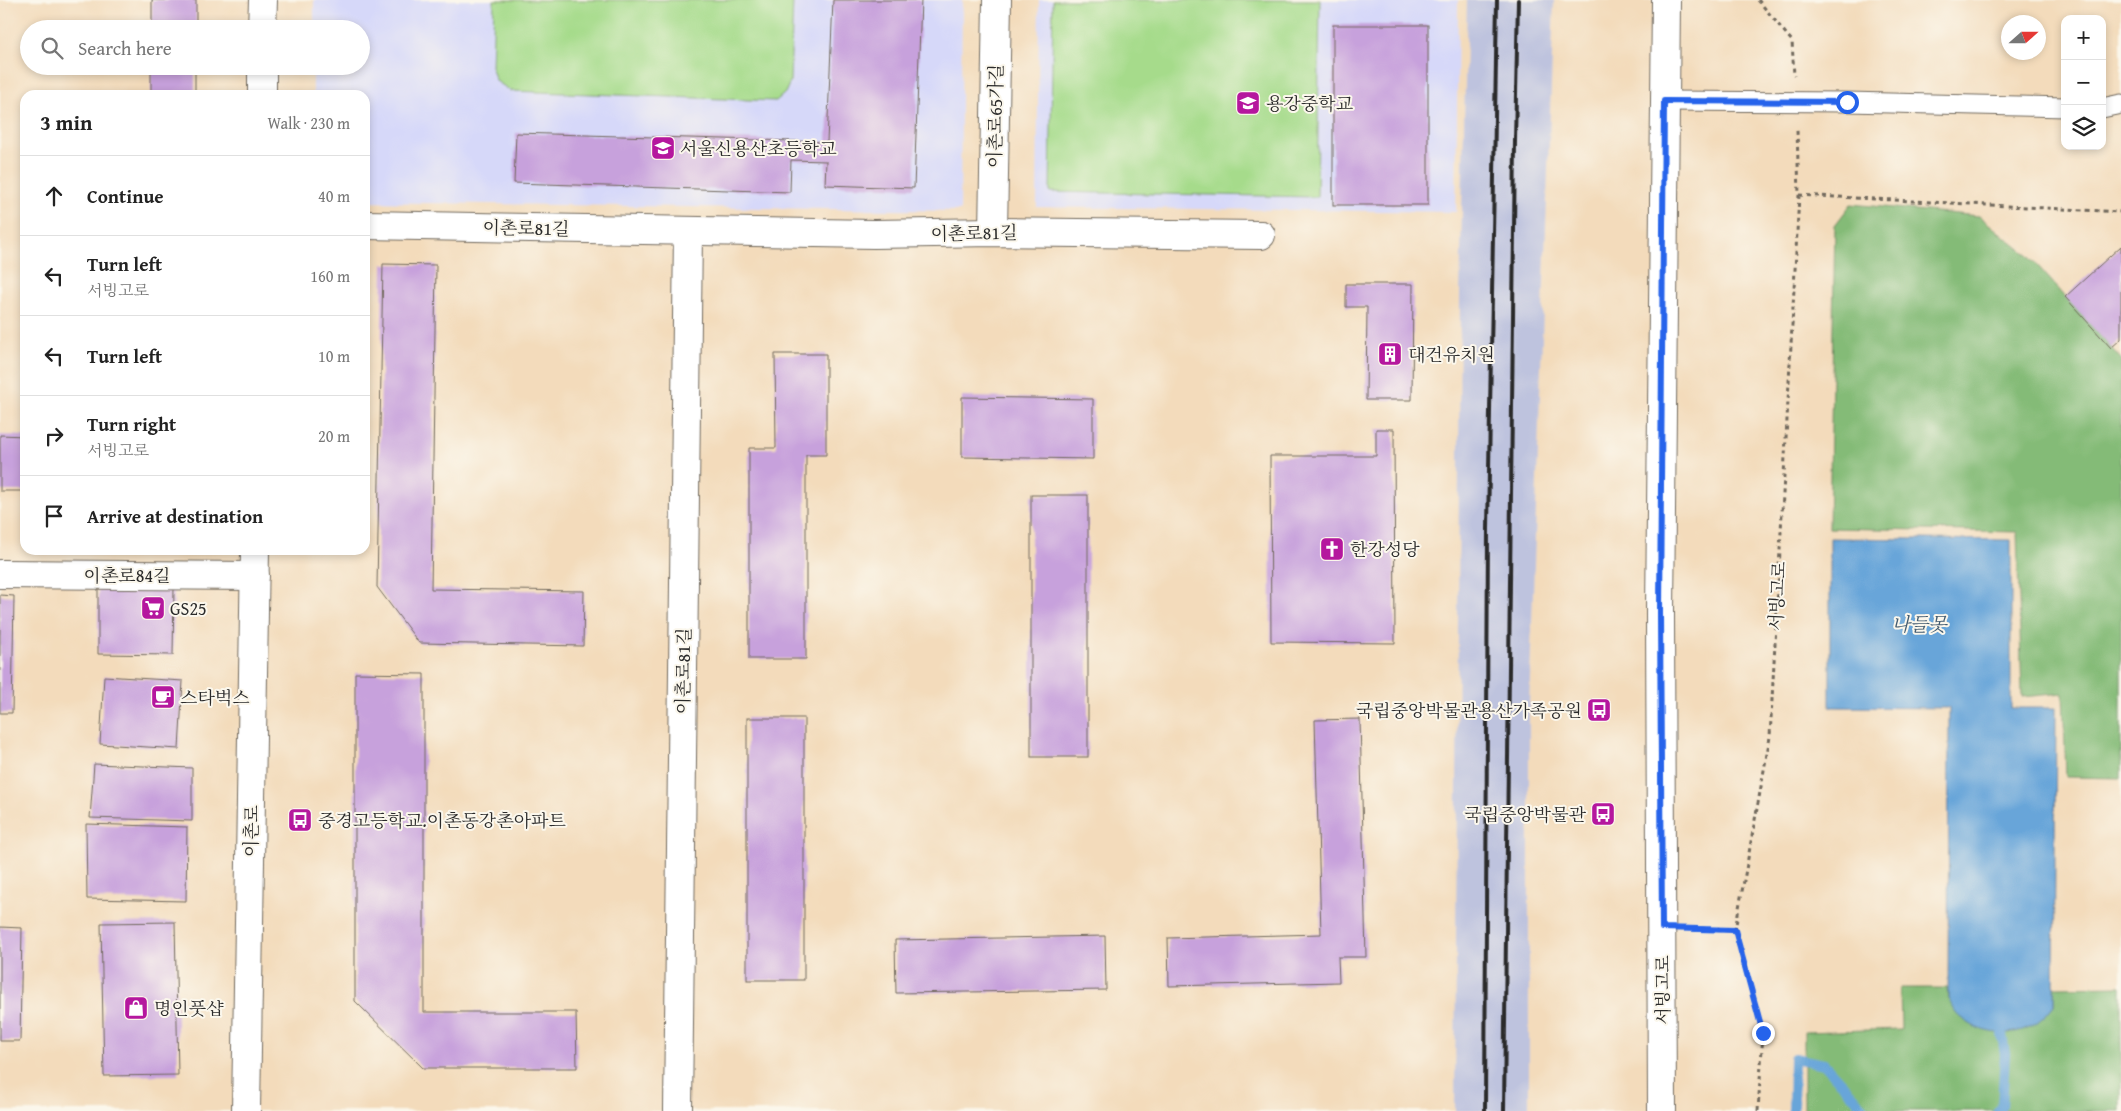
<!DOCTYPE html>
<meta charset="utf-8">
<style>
body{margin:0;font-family:"Gentium Book Plus","Noto Serif KR",serif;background:#f2f2f2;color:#222}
.controls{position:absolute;right:15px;top:15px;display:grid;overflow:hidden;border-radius:10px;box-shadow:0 2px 8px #0003}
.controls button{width:45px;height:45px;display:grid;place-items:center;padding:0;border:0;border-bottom:1px solid #e0e0e0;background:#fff;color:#222;font:25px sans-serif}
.compass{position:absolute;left:2001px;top:15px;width:45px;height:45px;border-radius:50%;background:#fff;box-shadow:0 2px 8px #0003;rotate:69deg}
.stop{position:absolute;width:15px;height:15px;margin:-11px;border:4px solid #2563eb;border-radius:50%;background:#fff}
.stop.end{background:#2563eb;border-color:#fff;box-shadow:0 1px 5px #0008}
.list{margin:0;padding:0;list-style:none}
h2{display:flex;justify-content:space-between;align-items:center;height:65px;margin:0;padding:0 20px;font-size:21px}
h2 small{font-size:16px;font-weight:400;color:#767676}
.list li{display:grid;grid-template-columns:32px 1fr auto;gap:15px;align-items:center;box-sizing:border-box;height:80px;padding:0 20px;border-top:1px solid #e0e0e0}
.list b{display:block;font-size:19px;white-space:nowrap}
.list p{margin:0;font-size:16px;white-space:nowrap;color:#767676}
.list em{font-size:16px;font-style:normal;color:#767676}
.icon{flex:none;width:28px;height:28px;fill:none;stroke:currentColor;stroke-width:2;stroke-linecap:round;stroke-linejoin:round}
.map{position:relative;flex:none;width:2121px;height:1111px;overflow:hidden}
.search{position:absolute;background:#fff;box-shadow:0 2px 8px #0003;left:20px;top:20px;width:350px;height:55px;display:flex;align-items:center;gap:12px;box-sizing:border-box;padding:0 18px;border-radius:28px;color:#767676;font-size:19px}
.panel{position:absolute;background:#fff;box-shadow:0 2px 8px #0003;left:20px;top:90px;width:350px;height:465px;border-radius:15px}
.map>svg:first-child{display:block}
.built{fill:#d6d8f9}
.industrial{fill:#bec3de}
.green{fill:#a6db8b;stroke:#68835b}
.forest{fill:#84bb77;stroke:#587351}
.water{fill:#67a5d9;stroke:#496882}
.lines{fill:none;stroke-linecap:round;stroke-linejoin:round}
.stream{stroke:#67a5d9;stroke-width:10}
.building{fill:#c7a1dc}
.service-casing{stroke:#71695d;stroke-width:21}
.minor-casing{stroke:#71695d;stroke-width:30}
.tertiary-casing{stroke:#71695d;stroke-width:30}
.primary-casing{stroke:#71695d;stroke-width:30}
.path{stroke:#71695d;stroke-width:3;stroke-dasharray:4 4;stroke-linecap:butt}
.service{stroke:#fff;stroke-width:19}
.minor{stroke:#fff;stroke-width:28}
.tertiary{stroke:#fff;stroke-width:28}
.primary{stroke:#fff;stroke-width:28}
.rail{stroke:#2b2b2b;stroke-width:4}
.route{stroke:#2563eb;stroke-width:6}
.labels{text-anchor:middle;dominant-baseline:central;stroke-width:4;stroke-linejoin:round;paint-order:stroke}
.poi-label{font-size:18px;fill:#2b2b2b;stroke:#fbf7ec;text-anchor:start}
.street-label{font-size:18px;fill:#2b2b2b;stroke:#fbf7ec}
.water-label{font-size:19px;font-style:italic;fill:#435c71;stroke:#fbf7ec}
</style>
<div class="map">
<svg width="2121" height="1111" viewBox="0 0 2121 1111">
<rect width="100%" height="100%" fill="#fbf7ec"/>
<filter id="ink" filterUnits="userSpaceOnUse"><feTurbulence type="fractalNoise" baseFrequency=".02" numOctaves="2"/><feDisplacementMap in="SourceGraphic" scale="10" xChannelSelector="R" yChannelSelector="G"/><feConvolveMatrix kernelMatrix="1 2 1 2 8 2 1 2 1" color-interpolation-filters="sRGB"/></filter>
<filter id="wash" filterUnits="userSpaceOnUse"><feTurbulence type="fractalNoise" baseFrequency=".0096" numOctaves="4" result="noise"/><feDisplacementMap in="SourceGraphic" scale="20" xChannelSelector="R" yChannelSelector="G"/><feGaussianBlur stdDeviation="1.12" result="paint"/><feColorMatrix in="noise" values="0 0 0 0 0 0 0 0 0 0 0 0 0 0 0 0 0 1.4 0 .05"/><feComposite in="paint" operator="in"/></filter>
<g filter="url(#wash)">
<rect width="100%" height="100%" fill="#f3dbbb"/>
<g class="built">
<path d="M 314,0 L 962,0 L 960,211 L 365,202 L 365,95 L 313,95 L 313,66 L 361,66 L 361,29 L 314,29 Z"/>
<path d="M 1039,0 L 1458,0 L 1456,212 L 1037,207 Z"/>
</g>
<path class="industrial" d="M 1467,0 L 1554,0 L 1529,706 L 1529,1111 L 1455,1111 L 1460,293 Z"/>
<g class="green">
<path d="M 494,0 L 793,0 L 790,82 L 785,93 L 776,101 L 511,91 L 496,81 L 492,69 Z"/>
<path d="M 1053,0 L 1320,0 L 1317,197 L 1050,192 Z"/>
</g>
<g class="forest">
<path d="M 1851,204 L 1979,216 L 2029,256 L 2121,359 L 2121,778 L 2066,777 L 2063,693 L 2022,697 L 2017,532 L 1829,528 L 1835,225 Z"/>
<path d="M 2121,986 L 2121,1111 L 1804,1111 L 1804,1032 L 1901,1029 L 1900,988 L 1947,988 L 1948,999 L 2054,1005 L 2054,987 Z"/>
</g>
<path class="water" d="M 1830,538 L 2011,540 L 2011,708 L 2056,708 L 2054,1005 C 2050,1010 2046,1015 2041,1019 C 2019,1039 1983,1037 1962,1018 C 1956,1014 1952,1005 1948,999 L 1949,708 L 1830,707 Z"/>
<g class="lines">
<g class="stream">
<path d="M 1793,1111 L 1794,1058 L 1824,1064 L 1867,1111"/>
<path d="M 1998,1111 L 2002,1107 L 2005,1054 L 2002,1034"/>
</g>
</g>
<g id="blocks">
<g class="building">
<rect x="152" y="0" width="44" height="29"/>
<path d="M 833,0 L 921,0 L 914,188 L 825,185 L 826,161 L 791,160 L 790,192 L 514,183 L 516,133 L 827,142 Z"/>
<rect x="1333" y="25" width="95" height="180"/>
<rect x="151" y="66" width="44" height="29"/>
<path d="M 2121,246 L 2121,339 L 2111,348 L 2065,297 Z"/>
<path d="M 383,264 L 436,265 L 431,589 L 584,591 L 583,646 L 419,643 L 377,587 Z"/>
<path d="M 1346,284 L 1413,284 L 1412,400 L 1366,400 L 1367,307 L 1346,307 Z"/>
<path d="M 775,354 L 826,354 L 826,455 L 806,455 L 806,659 L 749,659 L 749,448 L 776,448 Z"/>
<path d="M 962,397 L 1093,399 L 1093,459 L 962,457 Z"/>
<path d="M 1376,429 L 1394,429 L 1395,643 L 1271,642 L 1270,456 L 1376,456 Z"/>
<path d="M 0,435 L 25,436 L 25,491 L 0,491 Z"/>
<rect x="1031" y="495" width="57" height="262"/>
<path d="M 98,586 L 174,587 L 173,655 L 98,654 Z"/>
<path d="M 0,595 L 14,596 L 12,713 L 0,713 Z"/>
<path d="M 355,673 L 424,674 L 424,1012 L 576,1012 L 577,1068 L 423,1068 L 355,1001 Z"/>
<path d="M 104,676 L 183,681 L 179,749 L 100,744 Z"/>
<rect x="747" y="718" width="57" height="262"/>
<path d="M 1360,719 L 1366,957 L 1338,957 L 1339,982 L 1169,986 L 1168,938 L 1321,934 L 1315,720 Z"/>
<path d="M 94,764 L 192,768 L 192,821 L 90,818 Z"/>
<path d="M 86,824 L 187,827 L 186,901 L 87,899 Z"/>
<path d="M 175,922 L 178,1075 L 104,1076 L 101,923 Z"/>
<path d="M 0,927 L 22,928 L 20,1041 L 0,1041 Z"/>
<path d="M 1105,936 L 1106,990 L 896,993 L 895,940 Z"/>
</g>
</g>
</g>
<g filter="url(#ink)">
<use href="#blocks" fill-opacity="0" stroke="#71695d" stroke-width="1"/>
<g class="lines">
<defs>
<g id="service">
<path d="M 1664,101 L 1847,102 L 2065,107"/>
<path d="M 2102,108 L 2121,104"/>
</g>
<g id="minor">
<path d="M 365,225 L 874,234 L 993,232 L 1261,235"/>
<path d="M 993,232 L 997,0"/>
<path d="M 0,574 L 255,576"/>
<path d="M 678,1111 L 688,231"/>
</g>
<g id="tertiary">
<path d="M 262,29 L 263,0"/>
<path d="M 262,95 L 262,66"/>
<path d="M 246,1111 L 255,550"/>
</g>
<path id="primary" d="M 1662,1111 L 1660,613 L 1666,0"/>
</defs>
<use href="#service" class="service-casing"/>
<use href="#minor" class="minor-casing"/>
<use href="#tertiary" class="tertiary-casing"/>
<use href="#primary" class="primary-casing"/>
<g class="path">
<path d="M 1758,0 L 1792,41 L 1794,76"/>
<path d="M 1799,195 L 2121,212"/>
<path d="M 1693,929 L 1735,930"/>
<path d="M 1758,1111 L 1763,1033 L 1735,930 L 1770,737 L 1799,195 L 1797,130"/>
</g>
<use href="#service" class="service"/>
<use href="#minor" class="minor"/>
<use href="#tertiary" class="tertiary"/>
<use href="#primary" class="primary"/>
<g class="rail">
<path d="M 1485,1111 L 1488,529 L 1497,0"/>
<path d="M 1504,1111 L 1515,141 L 1518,0"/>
</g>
</g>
</g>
<g class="lines" filter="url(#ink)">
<path class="route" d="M 1763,1033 L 1735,930 L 1662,928 L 1660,612 L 1664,101 L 1847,102"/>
</g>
<defs>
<symbol id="school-square" viewBox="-11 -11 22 22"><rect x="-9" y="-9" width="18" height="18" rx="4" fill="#b5179e" stroke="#fbf7ec"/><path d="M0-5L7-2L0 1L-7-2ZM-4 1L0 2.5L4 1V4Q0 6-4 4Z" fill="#fff"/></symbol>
<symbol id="building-square" viewBox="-11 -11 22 22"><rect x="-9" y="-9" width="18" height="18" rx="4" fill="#b5179e" stroke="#fbf7ec"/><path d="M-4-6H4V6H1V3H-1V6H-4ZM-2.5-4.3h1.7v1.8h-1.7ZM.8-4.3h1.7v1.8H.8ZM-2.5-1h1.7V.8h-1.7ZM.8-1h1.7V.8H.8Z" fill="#fff"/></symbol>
<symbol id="church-square" viewBox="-11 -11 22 22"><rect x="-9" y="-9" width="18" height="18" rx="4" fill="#b5179e" stroke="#fbf7ec"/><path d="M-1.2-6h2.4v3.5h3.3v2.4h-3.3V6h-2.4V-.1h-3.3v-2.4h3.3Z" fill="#fff"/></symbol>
<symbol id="supermarket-square" viewBox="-11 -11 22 22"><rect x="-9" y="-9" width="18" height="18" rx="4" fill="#b5179e" stroke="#fbf7ec"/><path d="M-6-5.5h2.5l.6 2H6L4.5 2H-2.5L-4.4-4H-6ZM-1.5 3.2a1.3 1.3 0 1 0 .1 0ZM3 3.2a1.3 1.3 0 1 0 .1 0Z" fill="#fff"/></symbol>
<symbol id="cafe-square" viewBox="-11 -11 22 22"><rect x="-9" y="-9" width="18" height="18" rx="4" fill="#b5179e" stroke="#fbf7ec"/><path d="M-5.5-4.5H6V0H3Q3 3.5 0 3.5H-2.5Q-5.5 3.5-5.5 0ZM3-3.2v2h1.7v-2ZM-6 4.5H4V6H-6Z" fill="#fff"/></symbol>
<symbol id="bus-square" viewBox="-11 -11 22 22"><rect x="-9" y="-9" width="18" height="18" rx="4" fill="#b5179e" stroke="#fbf7ec"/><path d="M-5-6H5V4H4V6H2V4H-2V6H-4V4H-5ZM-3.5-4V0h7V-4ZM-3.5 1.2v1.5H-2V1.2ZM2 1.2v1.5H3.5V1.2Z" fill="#fff"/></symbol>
<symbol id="shop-square" viewBox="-11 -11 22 22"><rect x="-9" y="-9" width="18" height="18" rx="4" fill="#b5179e" stroke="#fbf7ec"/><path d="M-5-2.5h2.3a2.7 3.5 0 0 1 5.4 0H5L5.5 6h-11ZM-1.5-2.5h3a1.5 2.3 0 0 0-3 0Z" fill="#fff"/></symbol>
</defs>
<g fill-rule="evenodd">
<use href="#school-square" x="1234" y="89" width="28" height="28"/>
<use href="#school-square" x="649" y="134" width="28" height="28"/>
<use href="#building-square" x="1376" y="340" width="28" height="28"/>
<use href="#church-square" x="1318" y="535" width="28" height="28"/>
<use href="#supermarket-square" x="139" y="594" width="28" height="28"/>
<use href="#cafe-square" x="149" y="683" width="28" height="28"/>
<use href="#bus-square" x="1585" y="696" width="28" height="28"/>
<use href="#bus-square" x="1589" y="800" width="28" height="28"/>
<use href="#bus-square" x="286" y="806" width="28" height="28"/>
<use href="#shop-square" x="122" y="994" width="28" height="28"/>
</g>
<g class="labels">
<g class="poi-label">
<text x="1266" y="103">용강중학교</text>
<text x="680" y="148">서울신용산초등학교</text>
<text x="1408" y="354">대건유치원</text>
<text x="1350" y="549">한강성당</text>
<text x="170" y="608">GS25</text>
<text x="180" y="697">스타벅스</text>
<text x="1582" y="710" text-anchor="end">국립중앙박물관용산가족공원</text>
<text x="1586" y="814" text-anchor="end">국립중앙박물관</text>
<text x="318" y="820">중경고등학교.이촌동강촌아파트</text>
<text x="154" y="1008">명인풋샵</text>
</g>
<g class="street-label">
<text transform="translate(995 116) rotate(-89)">이촌로65가길</text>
<text transform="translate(526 228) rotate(1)">이촌로81길</text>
<text transform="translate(974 233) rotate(-1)">이촌로81길</text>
<text x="127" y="575">이촌로84길</text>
<text transform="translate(1777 596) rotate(-87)">서빙고로</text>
<text transform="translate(683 671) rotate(-89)">이촌로81길</text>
<text transform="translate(251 831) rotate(-89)">이촌로</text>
<text transform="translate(1662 990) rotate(-90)">서빙고로</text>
</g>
<g class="water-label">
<text x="1919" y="624">나들못</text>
</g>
</g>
</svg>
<div class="controls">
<button>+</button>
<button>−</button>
<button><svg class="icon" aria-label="layers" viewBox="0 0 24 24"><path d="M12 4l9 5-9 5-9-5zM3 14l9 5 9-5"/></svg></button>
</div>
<svg class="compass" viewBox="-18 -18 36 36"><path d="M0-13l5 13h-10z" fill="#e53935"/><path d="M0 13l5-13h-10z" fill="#767676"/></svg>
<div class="stop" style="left:1847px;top:102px"></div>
<div class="stop end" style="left:1763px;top:1033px"></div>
<div class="search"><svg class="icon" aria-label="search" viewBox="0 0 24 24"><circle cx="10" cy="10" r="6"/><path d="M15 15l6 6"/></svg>Search here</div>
<section class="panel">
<h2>3 min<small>Walk · 230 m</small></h2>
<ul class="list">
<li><svg class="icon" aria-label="ahead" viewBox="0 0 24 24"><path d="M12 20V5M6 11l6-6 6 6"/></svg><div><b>Continue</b></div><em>40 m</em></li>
<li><svg class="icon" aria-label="left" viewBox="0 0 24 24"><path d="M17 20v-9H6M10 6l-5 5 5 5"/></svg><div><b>Turn left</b><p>서빙고로</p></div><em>160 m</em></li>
<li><svg class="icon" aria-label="left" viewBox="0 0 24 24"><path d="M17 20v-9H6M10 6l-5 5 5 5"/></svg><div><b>Turn left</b></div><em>10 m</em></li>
<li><svg class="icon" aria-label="right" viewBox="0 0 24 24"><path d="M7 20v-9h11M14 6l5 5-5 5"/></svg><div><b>Turn right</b><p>서빙고로</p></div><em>20 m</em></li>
<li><svg class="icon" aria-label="arrive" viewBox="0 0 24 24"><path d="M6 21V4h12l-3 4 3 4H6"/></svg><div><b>Arrive at destination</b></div></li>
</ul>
</section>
</div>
